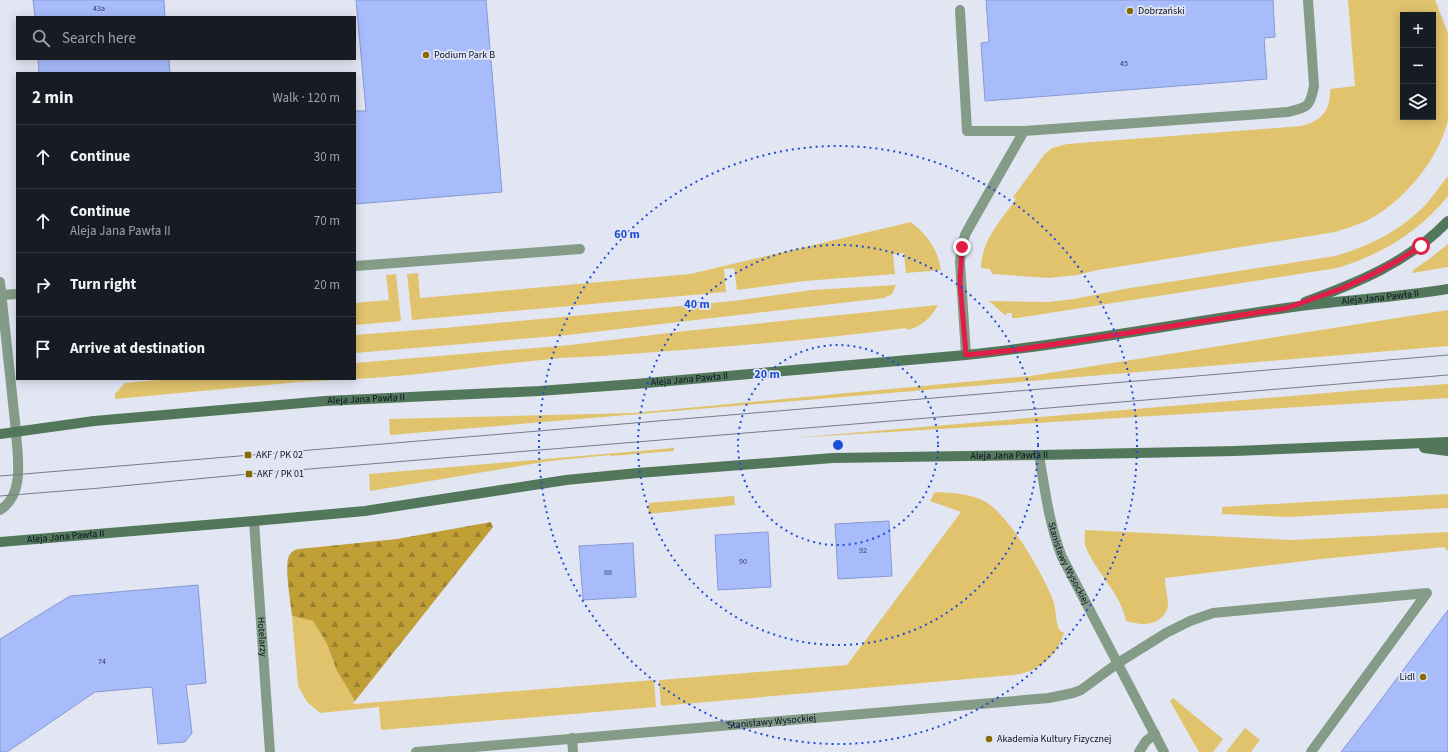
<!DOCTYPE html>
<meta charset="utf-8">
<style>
body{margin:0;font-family:"Source Sans 3",sans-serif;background:#242831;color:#f1f3f6}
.controls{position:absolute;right:12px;top:12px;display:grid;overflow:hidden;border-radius:0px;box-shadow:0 2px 10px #0003}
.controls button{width:36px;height:36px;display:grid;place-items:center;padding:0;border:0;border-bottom:1px solid #363941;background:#171b24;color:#f1f3f6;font:20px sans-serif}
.stop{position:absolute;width:12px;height:12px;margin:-9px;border:3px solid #e11d48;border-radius:50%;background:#fff}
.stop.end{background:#e11d48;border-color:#fff;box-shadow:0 1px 4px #0008}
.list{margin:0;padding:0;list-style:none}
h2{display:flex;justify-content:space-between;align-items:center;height:52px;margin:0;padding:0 16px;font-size:17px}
h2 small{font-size:13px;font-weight:400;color:#9ea1a6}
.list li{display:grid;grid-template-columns:26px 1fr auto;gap:12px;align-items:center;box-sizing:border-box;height:64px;padding:0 16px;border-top:1px solid #363941}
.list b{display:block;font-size:15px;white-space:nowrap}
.list p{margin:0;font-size:13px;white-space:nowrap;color:#9ea1a6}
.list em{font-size:13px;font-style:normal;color:#9ea1a6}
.icon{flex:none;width:22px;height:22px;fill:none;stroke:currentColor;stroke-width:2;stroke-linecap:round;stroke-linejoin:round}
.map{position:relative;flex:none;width:1448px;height:752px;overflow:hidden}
.search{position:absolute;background:#171b24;box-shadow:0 2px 10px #0003;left:16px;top:16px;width:340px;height:44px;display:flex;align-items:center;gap:10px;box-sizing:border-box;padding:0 14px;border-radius:0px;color:#9ea1a6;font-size:15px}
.panel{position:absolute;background:#171b24;box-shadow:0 2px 10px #0003;left:16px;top:72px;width:340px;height:308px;border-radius:0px}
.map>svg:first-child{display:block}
.grass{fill:#e1c36e;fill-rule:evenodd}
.forest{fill:url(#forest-firs)}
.building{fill:#a8bcfc;stroke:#8799d4}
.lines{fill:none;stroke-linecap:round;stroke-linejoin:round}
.service{stroke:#839b87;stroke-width:10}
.minor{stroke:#839b87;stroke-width:10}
.secondary{stroke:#53775a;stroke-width:10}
.tram{stroke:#777c8d;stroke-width:1}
.route{stroke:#e11d48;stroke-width:5}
.ring{fill:none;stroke:#1d4ed8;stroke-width:2;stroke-dasharray:2 4}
.poi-dot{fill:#856a05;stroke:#e2e6f3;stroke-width:1.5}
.labels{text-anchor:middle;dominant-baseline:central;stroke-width:3.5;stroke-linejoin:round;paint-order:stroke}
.number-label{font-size:8px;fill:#323b5b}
.poi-label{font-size:10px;fill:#0a1025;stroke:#e2e6f3;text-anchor:start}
.street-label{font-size:10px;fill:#0a1025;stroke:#e2e6f3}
.centre{fill:#1d4ed8;stroke:#e2e6f3;stroke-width:2}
.ring-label{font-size:12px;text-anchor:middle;font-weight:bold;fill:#1d4ed8;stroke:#e2e6f3;stroke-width:3.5;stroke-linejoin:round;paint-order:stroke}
</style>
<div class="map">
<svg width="1448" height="752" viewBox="0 0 1448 752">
<defs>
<pattern id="forest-firs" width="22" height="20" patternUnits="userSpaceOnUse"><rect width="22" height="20" fill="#c09f37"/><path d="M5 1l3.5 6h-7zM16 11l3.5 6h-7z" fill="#9a802e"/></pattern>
</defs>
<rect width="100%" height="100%" fill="#e2e6f3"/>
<g class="grass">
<path d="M 1348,0 L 1435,0 L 1448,33 L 1448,120 C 1439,160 1401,205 1364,222 C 1354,226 1344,229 1335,232 L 1098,270 L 1077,275 L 1049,278 L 992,274 L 990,269 L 981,268 C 981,241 1001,220 1016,199 L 1013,197 L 1044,155 L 1052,148 L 1067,144 L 1301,126 C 1322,121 1331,110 1330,89 L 1355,86 ZM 1403,15 L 1433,15 L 1433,117 L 1403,117 Z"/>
<path d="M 1448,176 L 1448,196 C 1419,232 1381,255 1337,268 L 1017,318 L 1012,318 L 1012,313 L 1006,313 L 1006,316 L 989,301 L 1048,302 L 1074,299 L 1124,289 L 1335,256 C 1370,246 1402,230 1427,203 C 1435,194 1441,184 1448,176 Z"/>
<path d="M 911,222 C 927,235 938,249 941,270 L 906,273 L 904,253 L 893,254 L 895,274 L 805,281 L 737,290 L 734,268 L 724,269 L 726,292 L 412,320 L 407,274 L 418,273 L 420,298 L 690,274 Z"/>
<path d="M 1448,244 L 1448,267 L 1412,273 L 1413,270 L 1429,259 Z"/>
<path d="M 396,274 L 401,321 L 355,325 L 355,303 L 389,300 L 386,275 Z"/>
<path d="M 896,285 L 892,294 L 884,298 L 568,335 L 355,353 L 355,335 L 455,327 L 733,301 L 812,290 Z"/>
<path d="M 938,305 C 931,318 921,327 907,330 L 906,328 C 805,341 703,349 602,356 C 585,357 568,357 551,359 C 485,365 421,376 355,379 L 355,363 L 570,345 L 685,331 Z"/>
<path d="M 1448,310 L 1448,346 L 390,435 L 389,419 L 633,413 L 1030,376 Z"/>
<path d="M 167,379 L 352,379 L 299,382 L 115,399 L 115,394 L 125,383 Z"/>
<path d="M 1448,384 L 1448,398 L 791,438 L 1361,390 Z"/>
<path d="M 674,448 L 674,451 L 610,456 L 610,455 L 550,461 L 370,491 L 369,474 Z"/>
<path d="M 935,492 C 952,493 970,493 986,502 C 1011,518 1042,572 1053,600 C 1056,607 1056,624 1059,629 C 1060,631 1062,632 1064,633 C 1056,658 1038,672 1013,675 L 661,706 L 659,680 L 847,665 L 961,512 L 930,501 Z"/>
<path d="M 1448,494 L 1448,508 L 1288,517 L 1222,514 L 1222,507 Z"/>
<path d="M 734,496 L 735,505 L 648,514 L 649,503 Z"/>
<path d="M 1085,530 L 1292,540 L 1448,532 L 1448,551 L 1444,547 L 1321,559 L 1165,578 C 1165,587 1168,597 1168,606 C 1167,611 1165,614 1162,617 C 1152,627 1138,624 1126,621 C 1121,593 1095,572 1085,545 C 1084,540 1085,535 1085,530 Z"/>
<path d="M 292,616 L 313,621 L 327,644 L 337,671 L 355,701 L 353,704 L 654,680 L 656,707 L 381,730 L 379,707 L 320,713 L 307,702 L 298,686 Z"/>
<path d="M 1173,698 L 1223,739 L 1213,752 L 1199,752 L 1170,701 Z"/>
<path d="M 1245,728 L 1260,740 L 1251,752 L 1226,752 Z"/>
</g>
<path class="forest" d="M 491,522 L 493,527 L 355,701 L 337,671 L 327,644 L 313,621 L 292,616 C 291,603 284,566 289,556 C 291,552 295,549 299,549 L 397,539 Z"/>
<g class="building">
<path d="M 33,0 L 164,0 L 165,17 L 35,17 Z"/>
<path d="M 356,0 L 486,0 L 502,192 L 355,204 L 355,111 L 366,111 Z"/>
<path d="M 986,0 L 1273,0 L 1275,37 L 1264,38 L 1267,79 L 985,101 L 981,43 L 989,42 Z"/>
<path d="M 38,59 L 169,59 L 170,73 L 39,73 Z"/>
<path d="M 889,521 L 892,576 L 838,579 L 835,524 Z"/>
<path d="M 768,532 L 771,587 L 718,590 L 715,535 Z"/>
<path d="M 633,543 L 636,597 L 583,600 L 579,546 Z"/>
<path d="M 198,585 L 206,683 L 186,685 L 192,733 L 185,742 L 158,744 L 152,687 L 95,692 L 7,752 L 0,752 L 0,639 L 70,596 Z"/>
<path d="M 1448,610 L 1448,752 L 1341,752 L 1368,717 Z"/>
</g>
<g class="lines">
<g class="service">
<path d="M 960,10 L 967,131 L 1024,131"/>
<path d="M 355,266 L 580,249"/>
<path d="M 1,295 L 17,294"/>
<path d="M 966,355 L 960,262 L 962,247 L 965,235 L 971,224 L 1024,131 L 1288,112 C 1308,107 1310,107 1314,86 L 1308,0"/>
<path d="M 0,510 C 26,494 17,456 16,431"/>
<path d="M 1118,663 L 1166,633 L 1190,621 L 1213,613 L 1427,593 L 1311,752"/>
<path d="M 572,738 L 573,752"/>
</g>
<g class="minor">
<path d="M 0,282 L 16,431"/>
<path id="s1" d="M 1039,455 C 1045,490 1049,524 1062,557 L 1164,752"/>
<path id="s2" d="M 254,521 L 270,752"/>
<path id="s3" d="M 416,752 L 1049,698 L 1073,693 L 1081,690 L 1118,663"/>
<path d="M 1139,752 L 1146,741 L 1155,734"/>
</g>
<g class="secondary">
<path d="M 1305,302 C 1357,283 1409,262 1448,221"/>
<path id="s4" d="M 0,434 L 94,421 L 325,401 L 539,391 L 635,384 L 966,355 C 1073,344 1179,323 1286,308 C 1340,300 1394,298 1448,289"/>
<path d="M 1424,448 L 1448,451"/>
<path id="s5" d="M 0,542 L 254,521 L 365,511 L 566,480 L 638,473 L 833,458 L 1039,455 L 1235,451 L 1448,442"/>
</g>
<g class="tram">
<path d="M 0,476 L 1448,355"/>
<path d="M 0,496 L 100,488 L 249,474 L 1448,375"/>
</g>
</g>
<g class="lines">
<path class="route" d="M 962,247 L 960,282 L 966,355 L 1015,350 L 1089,339 L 1287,308 L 1343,288 L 1371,275 L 1399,260 L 1421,246"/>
</g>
<g class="ring">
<circle cx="838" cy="445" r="100"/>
<circle cx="838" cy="445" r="200"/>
<circle cx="838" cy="445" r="299"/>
</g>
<g class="poi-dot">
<circle cx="1130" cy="11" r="4"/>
<circle cx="426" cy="55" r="4"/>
<rect x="244" y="451" width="8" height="8" rx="2"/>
<rect x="245" y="470" width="8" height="8" rx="2"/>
<circle cx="1423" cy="677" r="4"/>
<circle cx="989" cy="739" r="4"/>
</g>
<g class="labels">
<g class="number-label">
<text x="99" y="8">43a</text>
<text x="1124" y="63">45</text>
<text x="863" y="550">92</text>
<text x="743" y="561">90</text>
<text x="608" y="572">88</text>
<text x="102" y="661">74</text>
</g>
<g class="poi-label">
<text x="1138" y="11">Dobrzański</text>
<text x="434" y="55">Podium Park B</text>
<text x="256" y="455">AKF / PK 02</text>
<text x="257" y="474">AKF / PK 01</text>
<text x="1415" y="677" text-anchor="end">Lidl</text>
<text x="997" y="739">Akademia Kultury Fizycznej</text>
</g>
<g class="street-label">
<text stroke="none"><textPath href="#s4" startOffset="1388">Aleja Jana Pawła II</textPath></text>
<text stroke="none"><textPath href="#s4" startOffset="692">Aleja Jana Pawła II</textPath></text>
<text stroke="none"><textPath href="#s4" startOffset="368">Aleja Jana Pawła II</textPath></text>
<text stroke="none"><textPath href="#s5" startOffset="1014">Aleja Jana Pawła II</textPath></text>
<text stroke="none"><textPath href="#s5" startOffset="66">Aleja Jana Pawła II</textPath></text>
<text stroke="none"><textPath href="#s1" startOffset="113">Stanisławy Wysockiej</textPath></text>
<text stroke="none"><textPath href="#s2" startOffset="116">Hotelarzy</textPath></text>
<text stroke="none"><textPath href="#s3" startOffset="357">Stanisławy Wysockiej</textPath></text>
</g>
</g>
<circle cx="838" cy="445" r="6" class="centre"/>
<g class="ring-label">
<text x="627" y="238">60 m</text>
<text x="697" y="308">40 m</text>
<text x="767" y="378">20 m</text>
</g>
</svg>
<div class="controls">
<button>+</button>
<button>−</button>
<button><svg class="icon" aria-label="layers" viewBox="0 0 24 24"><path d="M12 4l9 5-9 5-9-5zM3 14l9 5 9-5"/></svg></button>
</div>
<div class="stop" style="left:1421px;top:246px"></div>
<div class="stop end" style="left:962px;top:247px"></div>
<div class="search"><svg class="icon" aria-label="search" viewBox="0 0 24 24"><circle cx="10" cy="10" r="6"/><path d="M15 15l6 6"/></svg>Search here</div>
<section class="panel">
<h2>2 min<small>Walk · 120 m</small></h2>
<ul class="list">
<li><svg class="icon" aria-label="ahead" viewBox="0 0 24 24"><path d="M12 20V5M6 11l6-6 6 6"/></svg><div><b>Continue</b></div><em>30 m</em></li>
<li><svg class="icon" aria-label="ahead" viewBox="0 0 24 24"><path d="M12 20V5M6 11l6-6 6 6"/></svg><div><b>Continue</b><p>Aleja Jana Pawła II</p></div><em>70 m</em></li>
<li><svg class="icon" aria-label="right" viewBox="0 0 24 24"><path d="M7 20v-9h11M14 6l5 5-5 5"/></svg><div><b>Turn right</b></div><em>20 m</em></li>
<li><svg class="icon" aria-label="arrive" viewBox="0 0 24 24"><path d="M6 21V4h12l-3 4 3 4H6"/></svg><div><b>Arrive at destination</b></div></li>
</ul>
</section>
</div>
